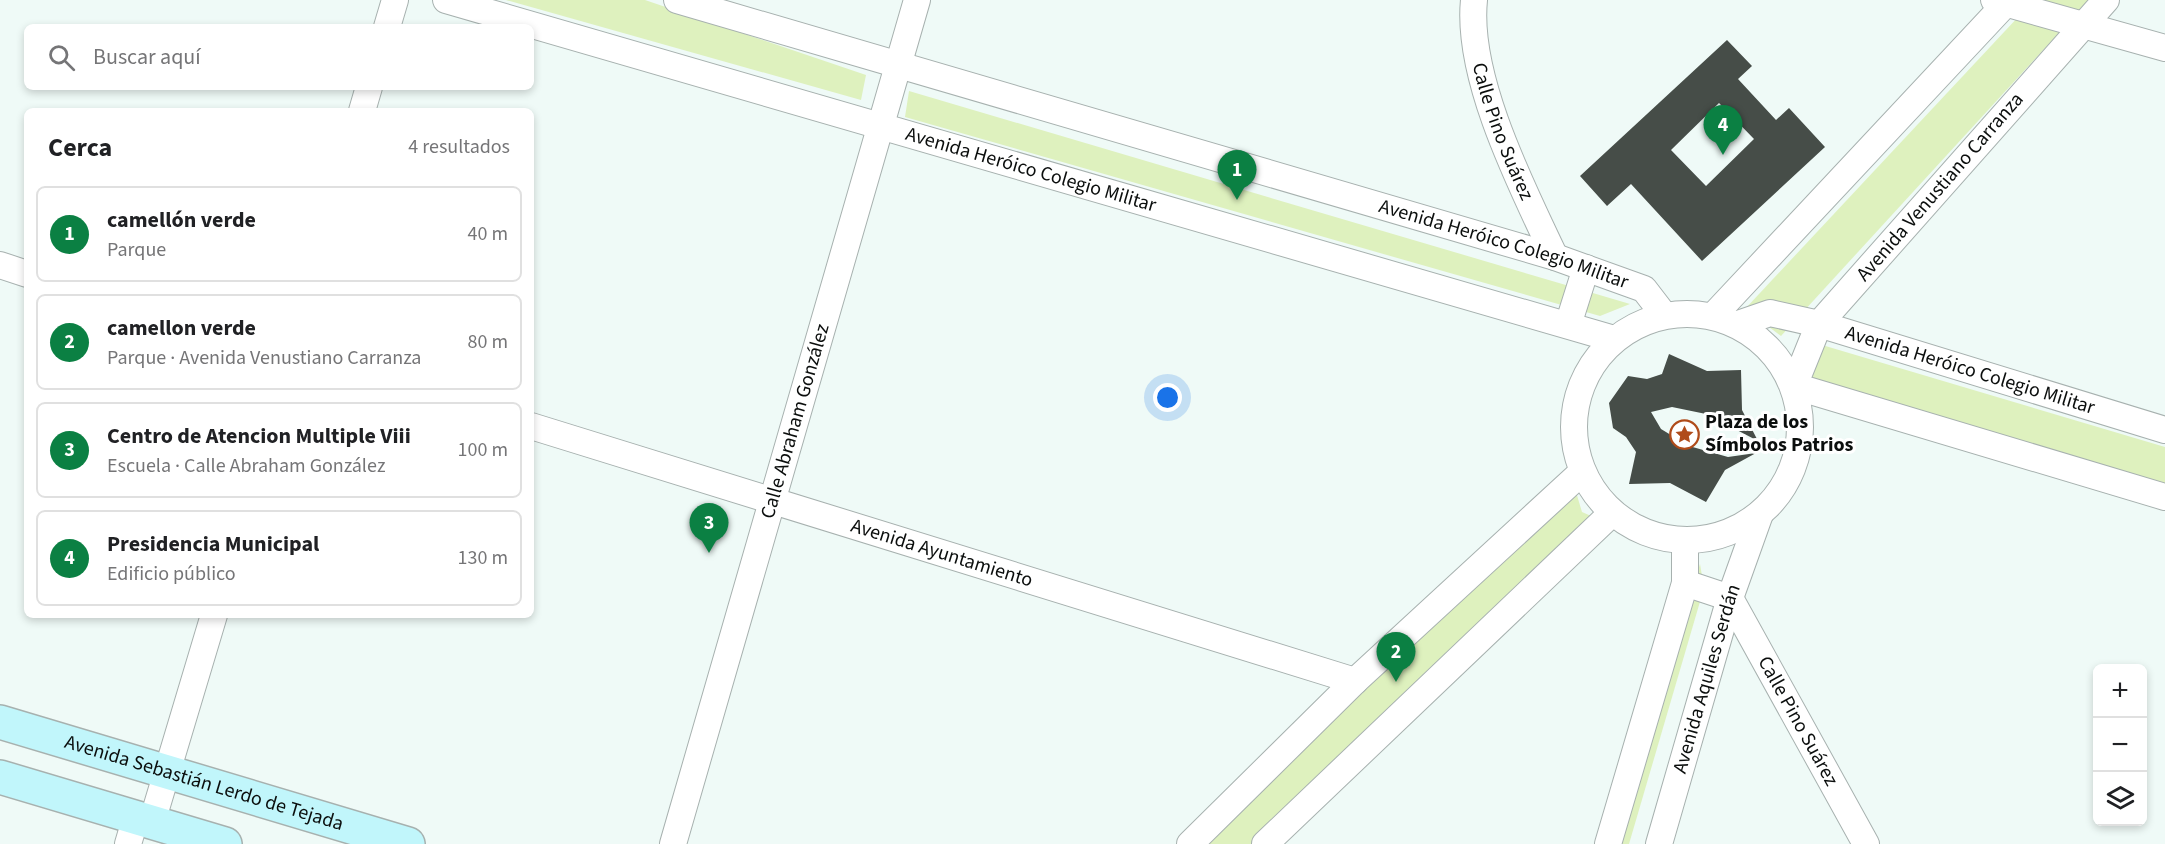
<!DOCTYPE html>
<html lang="es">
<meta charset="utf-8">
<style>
body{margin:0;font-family:"Source Sans 3",sans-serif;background:#f2f2f2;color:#202124}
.controls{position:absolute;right:18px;bottom:18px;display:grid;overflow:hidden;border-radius:9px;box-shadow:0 3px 9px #0003}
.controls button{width:54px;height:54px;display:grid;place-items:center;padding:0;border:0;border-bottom:2px solid #e0e0e0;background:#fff;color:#202124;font:30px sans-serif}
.you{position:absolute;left:1168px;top:398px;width:21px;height:21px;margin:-15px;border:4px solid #fff;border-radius:50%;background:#1a73e8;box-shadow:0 0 0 9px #1a73e833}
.badge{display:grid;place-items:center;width:39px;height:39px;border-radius:50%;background:#0b8043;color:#fff;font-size:20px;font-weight:700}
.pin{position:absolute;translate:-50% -50px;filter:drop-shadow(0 2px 3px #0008)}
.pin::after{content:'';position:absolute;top:32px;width:21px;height:18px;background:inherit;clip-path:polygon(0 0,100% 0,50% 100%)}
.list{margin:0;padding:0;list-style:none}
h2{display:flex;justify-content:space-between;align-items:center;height:78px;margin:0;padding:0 24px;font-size:26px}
h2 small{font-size:20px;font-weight:400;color:#757577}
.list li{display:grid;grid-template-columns:39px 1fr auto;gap:18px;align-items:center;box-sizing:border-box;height:96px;margin:0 12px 12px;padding:0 12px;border:2px solid #e0e0e0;border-radius:9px}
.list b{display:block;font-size:22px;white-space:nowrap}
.list p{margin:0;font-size:20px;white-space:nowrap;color:#757577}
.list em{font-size:20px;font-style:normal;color:#757577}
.icon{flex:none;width:33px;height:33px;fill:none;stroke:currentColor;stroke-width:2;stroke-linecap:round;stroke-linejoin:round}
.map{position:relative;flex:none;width:2165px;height:844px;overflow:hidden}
.search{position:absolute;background:#fff;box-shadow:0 3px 9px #0003;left:24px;top:24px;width:510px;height:66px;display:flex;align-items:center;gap:15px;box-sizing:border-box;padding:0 21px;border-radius:9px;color:#757577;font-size:22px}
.panel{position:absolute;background:#fff;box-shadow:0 3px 9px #0003;left:24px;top:108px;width:510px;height:510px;border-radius:9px}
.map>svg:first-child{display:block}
.green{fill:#def1be}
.building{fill:#464d48;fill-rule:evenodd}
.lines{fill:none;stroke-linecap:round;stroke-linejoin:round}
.street-casing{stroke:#a7b1af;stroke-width:28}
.secondary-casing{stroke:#a7b1af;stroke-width:36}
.street{stroke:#fff;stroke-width:26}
.secondary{stroke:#c1f6fb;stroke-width:33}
.labels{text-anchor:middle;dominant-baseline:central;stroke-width:6;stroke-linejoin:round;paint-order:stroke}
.street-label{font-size:20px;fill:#0b0e0d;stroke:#fff}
.poi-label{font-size:20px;font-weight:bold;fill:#0b0e0d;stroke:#fff;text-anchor:start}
</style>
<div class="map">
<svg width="2165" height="844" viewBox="0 0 2165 844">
<rect width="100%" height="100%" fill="#effaf7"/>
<g class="green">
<path d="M 506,0 L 645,0 L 866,75 L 861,100 Z"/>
<path d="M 2034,0 L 2089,0 L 1781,336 L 1745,309 Z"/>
<path d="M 909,91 L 1559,283 L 1630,304 L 1600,316 L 905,117 Z"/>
<path d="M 1812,342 L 2165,447 L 2165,484 L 1804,376 Z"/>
<path d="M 1573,482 L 1582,512 L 1598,519 L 1258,844 L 1194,844 Z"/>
<path d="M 1700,564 L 1704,588 L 1629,844 L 1612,844 Z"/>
</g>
<g class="building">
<path d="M 1727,40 L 1752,66 L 1738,79 L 1776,120 L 1789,108 L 1825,147 L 1702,261 L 1631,184 L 1607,206 L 1580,176 ZM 1719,103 L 1754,139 L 1706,186 L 1671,150 Z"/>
<path d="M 1669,354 L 1707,371 L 1741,370 L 1742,410 L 1758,441 L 1706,414 L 1672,407 L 1651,412 L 1661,429 L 1689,446 L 1728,457 L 1756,453 L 1725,470 L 1706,502 L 1670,483 L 1629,484 L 1636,452 L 1626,437 L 1613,428 L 1609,403 L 1628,376 L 1647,379 L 1662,374 Z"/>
</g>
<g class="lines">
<defs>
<g id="street">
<path id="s1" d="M 446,0 L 1614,339"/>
<path id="s2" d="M 677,0 L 1555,257 L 1644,289 L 1664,315"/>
<path id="s3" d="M 1474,0 C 1466,78 1522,187 1555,257"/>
<path d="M 1994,0 L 2165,48"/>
<path d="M 2106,0 L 1819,324 L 1794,386 L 2165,497"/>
<path d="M 387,27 L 395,0"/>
<path d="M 362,111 L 369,87"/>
<path d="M 0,265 L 27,274"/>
<circle cx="1687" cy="427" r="113"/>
<path d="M 1714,315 L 2009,0"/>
<path id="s4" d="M 1738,324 L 1770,313 L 1819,324 L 2165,430"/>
<path d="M 1568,325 L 1586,268"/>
<path id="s5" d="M 531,426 L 1355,681"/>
<path id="s6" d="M 1685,583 L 1730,598 L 1866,844"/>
<path d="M 152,822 L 214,615"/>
<path d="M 128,844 L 136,817"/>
<path id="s7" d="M 673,844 L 917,0"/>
<path d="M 1190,844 L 1355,681 L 1582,472"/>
<path d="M 1265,844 L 1612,513"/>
<path d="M 1608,844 L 1685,583 L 1685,541"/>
<path id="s8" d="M 1659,844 L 1730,598 L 1760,514"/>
</g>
<g id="secondary">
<path id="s9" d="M 0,722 L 408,844"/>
<path d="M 0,777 L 225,844"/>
</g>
</defs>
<use href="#street" class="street-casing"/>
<use href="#secondary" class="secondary-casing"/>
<use href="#street" class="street"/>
<use href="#secondary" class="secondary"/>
</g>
<defs>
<symbol id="sight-ring" viewBox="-11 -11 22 22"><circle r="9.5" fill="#fff" stroke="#b04b1a" stroke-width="1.5"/><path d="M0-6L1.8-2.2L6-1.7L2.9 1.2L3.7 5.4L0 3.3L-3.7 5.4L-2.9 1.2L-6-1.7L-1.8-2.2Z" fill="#b04b1a"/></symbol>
</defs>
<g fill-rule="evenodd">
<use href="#sight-ring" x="1668" y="418" width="33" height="33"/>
</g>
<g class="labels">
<g class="street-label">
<text stroke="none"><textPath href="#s3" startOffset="136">Calle Pino Suárez</textPath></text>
<text stroke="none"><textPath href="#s1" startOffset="609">Avenida Heróico Colegio Militar</textPath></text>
<text transform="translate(1940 187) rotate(-49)">Avenida Venustiano Carranza</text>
<text stroke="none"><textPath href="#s2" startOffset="862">Avenida Heróico Colegio Militar</textPath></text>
<text stroke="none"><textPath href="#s4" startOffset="242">Avenida Heróico Colegio Militar</textPath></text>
<text stroke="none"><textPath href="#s7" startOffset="440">Calle Abraham González</textPath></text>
<text stroke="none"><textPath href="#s5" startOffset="430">Avenida Ayuntamiento</textPath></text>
<text stroke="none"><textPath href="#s8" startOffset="172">Avenida Aquiles Serdán</textPath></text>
<text stroke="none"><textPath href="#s6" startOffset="188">Calle Pino Suárez</textPath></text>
<text stroke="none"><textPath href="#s9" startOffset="213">Avenida Sebastián Lerdo de Tejada</textPath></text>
</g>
<g class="poi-label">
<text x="1705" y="422">Plaza de los<tspan x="1705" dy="23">Símbolos Patrios</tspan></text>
</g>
</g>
</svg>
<div class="controls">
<button>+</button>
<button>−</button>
<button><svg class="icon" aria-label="layers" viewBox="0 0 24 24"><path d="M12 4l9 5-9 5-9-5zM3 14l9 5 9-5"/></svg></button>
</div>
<div class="you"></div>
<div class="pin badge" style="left:1237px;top:200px">1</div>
<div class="pin badge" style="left:1396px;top:682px">2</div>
<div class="pin badge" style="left:709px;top:553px">3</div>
<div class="pin badge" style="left:1723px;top:155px">4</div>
<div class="search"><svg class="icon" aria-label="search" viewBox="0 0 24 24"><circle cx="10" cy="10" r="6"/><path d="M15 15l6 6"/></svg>Buscar aquí</div>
<section class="panel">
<h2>Cerca<small>4 resultados</small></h2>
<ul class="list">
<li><span class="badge">1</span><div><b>camellón verde</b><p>Parque</p></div><em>40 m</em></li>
<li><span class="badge">2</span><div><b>camellon verde</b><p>Parque · Avenida Venustiano Carranza</p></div><em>80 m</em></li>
<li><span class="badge">3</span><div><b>Centro de Atencion Multiple Viii</b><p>Escuela · Calle Abraham González</p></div><em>100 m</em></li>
<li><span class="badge">4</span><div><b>Presidencia Municipal</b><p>Edificio público</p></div><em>130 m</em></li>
</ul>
</section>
</div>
